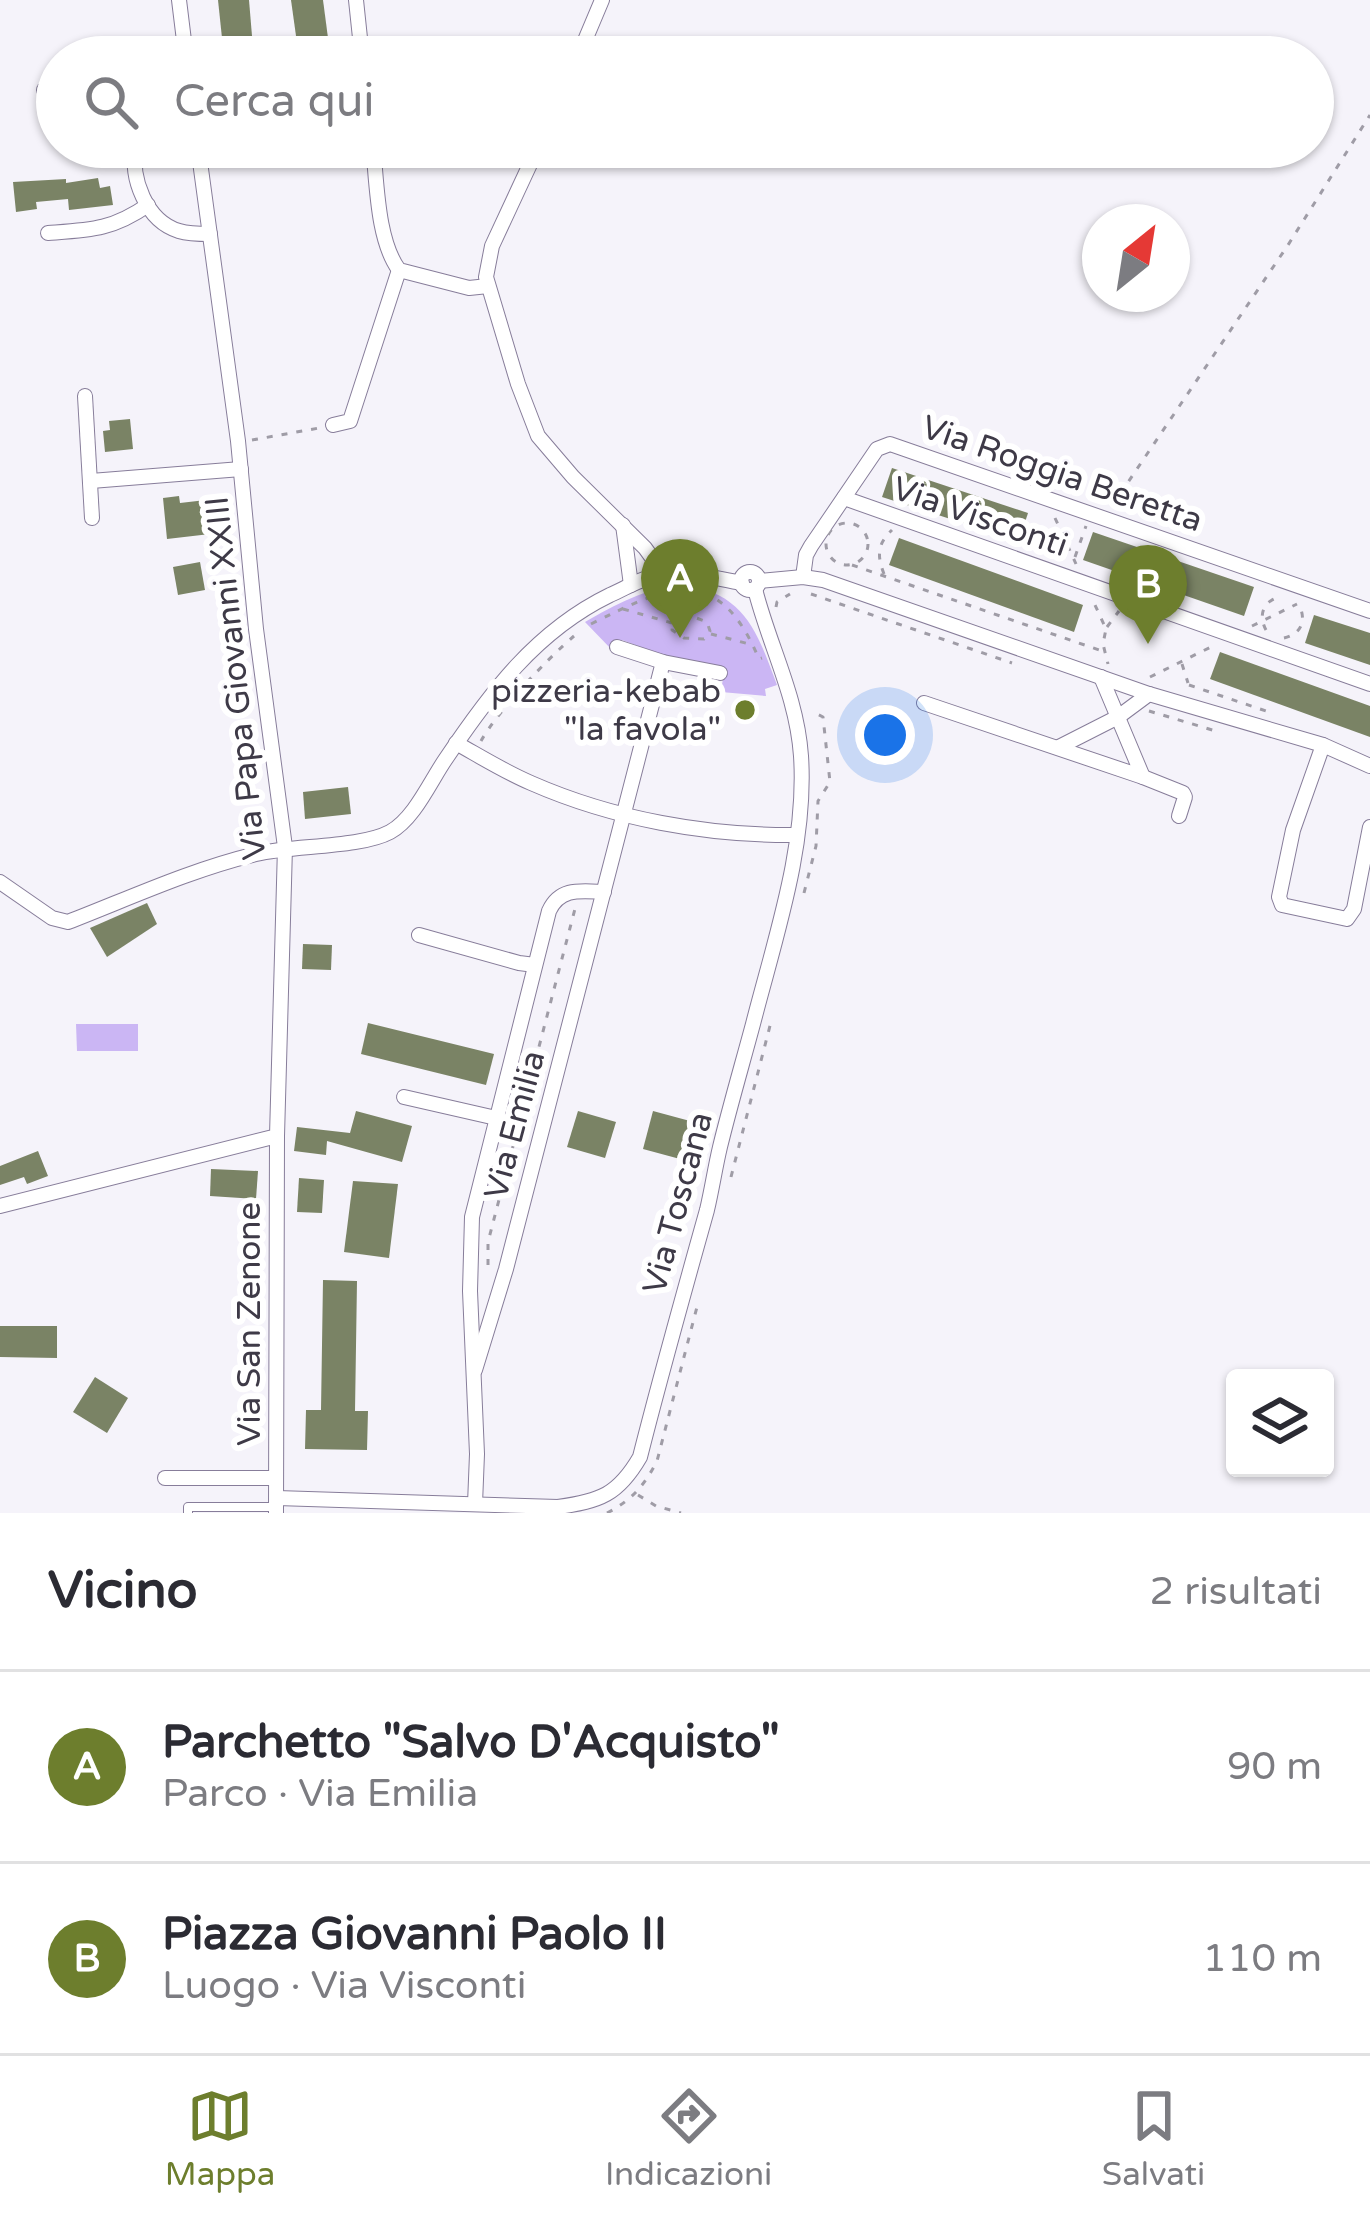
<!DOCTYPE html>
<html lang="it">
<meta charset="utf-8">
<style>
body{margin:0;font-family:"Varela Round",sans-serif;background:#f7f7f7;color:#2b2b33}
.controls{position:absolute;right:36px;bottom:36px;display:grid;overflow:hidden;border-radius:12px;box-shadow:0 3px 9px #0004}
.controls button{width:108px;height:108px;display:grid;place-items:center;padding:0;border:0;border-bottom:3px solid #e1e1e2;background:#fff;color:#2b2b33;font:60px sans-serif}
.compass{position:absolute;left:1082px;top:204px;width:108px;height:108px;border-radius:50%;background:#fff;box-shadow:0 3px 9px #0004;rotate:30deg}
.you{position:absolute;left:885px;top:735px;width:42px;height:42px;margin:-30px;border:9px solid #fff;border-radius:50%;background:#1a73e8;box-shadow:0 0 0 18px #1a73e833}
.badge{display:grid;place-items:center;width:78px;height:78px;border-radius:50%;background:#6d7e2d;color:#fff;font-size:39px;font-weight:700}
.pin{position:absolute;translate:-50% -99px;filter:drop-shadow(0 3px 6px #0008)}
.pin::after{content:'';position:absolute;top:63px;width:42px;height:36px;background:inherit;clip-path:polygon(0 0,100% 0,50% 100%)}
.list{margin:0;padding:0;list-style:none}
h2{display:flex;justify-content:space-between;align-items:center;height:156px;margin:0;padding:0 48px;font-size:51px}
h2 small{font-size:39px;font-weight:400;color:#7c7c81}
.list li{display:grid;grid-template-columns:78px 1fr auto;gap:36px;align-items:center;box-sizing:border-box;height:192px;padding:0 48px;border-top:3px solid #e1e1e2}
.list b{display:block;font-size:45px;white-space:nowrap}
.list p{margin:0;font-size:39px;white-space:nowrap;color:#7c7c81}
.list em{font-size:39px;font-style:normal;color:#7c7c81}
.icon{flex:none;width:66px;height:66px;fill:none;stroke:currentColor;stroke-width:2;stroke-linecap:round;stroke-linejoin:round}
.map{position:relative;flex:none;width:1370px;height:1513px;overflow:hidden}
.search{position:absolute;background:#fff;box-shadow:0 3px 9px #0004;left:36px;right:36px;top:36px;height:132px;display:flex;align-items:center;gap:30px;box-sizing:border-box;padding:0 42px;border-radius:66px;color:#7c7c81;font-size:45px}
.sheet{height:540px;background:#fff}
nav{display:flex;justify-content:space-around;align-items:center;box-sizing:border-box;height:168px;border-top:3px solid #e1e1e2;background:#fff;font-size:33px;color:#7c7c81}
nav a{display:grid;justify-items:center;gap:6px}
nav .on{color:#6d7e2d}
.map>svg:first-child{display:block}
.green{fill:#cbb6f4}
.building{fill:#7a8365}
.lines{fill:none;stroke-linecap:round;stroke-linejoin:round}
.lane-casing{stroke:#877d9a;stroke-width:10}
.street-casing{stroke:#877d9a;stroke-width:16}
.path{stroke:#9f9ca6;stroke-width:3;stroke-dasharray:6 9;stroke-linecap:butt}
.lane{stroke:#fff;stroke-width:8}
.street{stroke:#fff;stroke-width:14}
.poi-dot{fill:#6d7e2d;stroke:#fff;stroke-width:4.5}
.labels{text-anchor:middle;dominant-baseline:central;stroke-width:12;stroke-linejoin:round;paint-order:stroke}
.street-label{font-size:33px;fill:#3e3a47;stroke:#fff}
.poi-label{font-size:33px;fill:#3e3a47;stroke:#fff;text-anchor:end}
</style>
<div class="map">
<svg width="1370" height="1513" viewBox="0 0 1370 1513">
<rect width="100%" height="100%" fill="#f5f3fa"/>
<g class="green">
<path d="M 681,584 C 745,593 757,631 777,685 L 765,689 L 766,696 L 721,692 L 724,671 L 665,656 L 622,640 L 613,651 L 585,622 C 616,604 645,589 681,584 Z"/>
<path d="M 76,1024 L 138,1024 L 138,1051 L 77,1051 Z"/>
</g>
<g class="building">
<path d="M 218,0 L 249,0 L 252,36 L 222,38 Z"/>
<path d="M 291,0 L 323,0 L 328,38 L 297,43 Z"/>
<path d="M 98,178 L 100,188 L 110,186 L 113,205 L 69,210 L 68,199 L 36,202 L 37,209 L 16,212 L 13,182 L 66,179 L 66,183 Z"/>
<path d="M 130,419 L 133,449 L 105,452 L 103,431 L 110,430 L 109,421 Z"/>
<path d="M 892,468 L 1028,513 L 1019,541 L 882,497 Z"/>
<path d="M 179,496 L 180,503 L 206,500 L 210,534 L 167,539 L 163,498 Z"/>
<path d="M 1093,532 L 1254,587 L 1244,616 L 1083,560 Z"/>
<path d="M 899,538 L 1083,605 L 1074,632 L 889,565 Z"/>
<path d="M 200,562 L 205,590 L 178,595 L 173,567 Z"/>
<path d="M 1314,615 L 1370,633 L 1370,665 L 1305,643 Z"/>
<path d="M 1220,652 L 1370,706 L 1370,737 L 1210,679 Z"/>
<path d="M 348,787 L 351,814 L 305,819 L 303,792 Z"/>
<path d="M 147,903 L 157,924 L 107,957 L 90,928 Z"/>
<path d="M 303,944 L 332,945 L 331,970 L 302,969 Z"/>
<path d="M 368,1023 L 494,1054 L 486,1085 L 361,1054 Z"/>
<path d="M 356,1111 L 412,1126 L 402,1162 L 327,1141 L 326,1155 L 294,1151 L 297,1127 L 350,1133 Z"/>
<path d="M 578,1111 L 616,1122 L 605,1158 L 567,1147 Z"/>
<path d="M 653,1111 L 690,1121 L 680,1159 L 643,1149 Z"/>
<path d="M 38,1151 L 48,1176 L 27,1184 L 24,1177 L 0,1185 L 0,1166 Z"/>
<path d="M 211,1169 L 258,1171 L 256,1199 L 210,1196 Z"/>
<path d="M 299,1178 L 324,1180 L 322,1213 L 297,1212 Z"/>
<path d="M 353,1181 L 398,1184 L 389,1258 L 344,1252 Z"/>
<path d="M 323,1280 L 357,1281 L 355,1411 L 368,1411 L 367,1450 L 305,1449 L 306,1410 L 321,1410 Z"/>
<path d="M 0,1326 L 57,1326 L 57,1358 L 0,1357 Z"/>
<path d="M 95,1377 L 128,1398 L 107,1433 L 73,1412 Z"/>
</g>
<g class="lines">
<defs>
<path id="lane" d="M 188,1513 L 188,1507 L 275,1507"/>
<g id="street">
<path d="M 179,0 L 186,57"/>
<path d="M 356,0 L 362,57"/>
<path d="M 578,57 L 602,0"/>
<path d="M 44,90 L 57,90"/>
<path d="M 136,147 C 130,178 146,221 179,231 C 189,234 200,234 210,234"/>
<path d="M 373,147 C 377,183 377,240 399,270 L 469,288 L 488,286"/>
<path d="M 538,147 L 492,246 L 486,277 L 518,384 L 538,436 L 573,477 L 645,548 L 663,573"/>
<path d="M 48,233 C 90,230 112,230 148,205"/>
<path d="M 85,396 L 92,518"/>
<path d="M 333,425 L 350,421 L 399,270"/>
<path d="M 91,481 L 241,469"/>
<path d="M 844,498 L 1370,684"/>
<path d="M 623,525 L 631,585"/>
<circle cx="750" cy="581" r="9"/>
<path d="M 803,577 L 806,555 L 811,546 L 877,449 L 890,444 L 1370,611"/>
<path d="M 759,581 L 803,577 L 823,580 L 1149,694 L 1323,745 L 1370,766"/>
<path d="M 617,647 L 663,662 L 720,673"/>
<path d="M 924,703 L 1143,777 L 1101,677"/>
<path d="M 456,743 C 481,757 505,772 531,783 C 613,819 707,836 797,835"/>
<path d="M 1323,745 L 1293,830 L 1279,897 L 1282,905 L 1347,919 L 1354,909 L 1370,827"/>
<path d="M 1059,747 L 1118,717 L 1149,694"/>
<path d="M 1143,777 L 1183,793 L 1185,797 L 1179,816"/>
<path d="M 0,882 L 52,918 L 68,922 C 130,898 190,870 256,854 C 294,845 360,848 390,832 C 414,819 430,782 445,760 C 490,693 536,631 610,595 C 626,588 643,577 661,574 C 685,569 717,579 742,583"/>
<path d="M 419,935 L 519,963 L 535,965"/>
<path d="M 404,1097 L 496,1118"/>
<path d="M 0,1206 L 277,1136 L 285,847 L 256,629 L 238,441 L 198,147"/>
<path d="M 475,1370 L 506,1269 L 663,662"/>
<path d="M 165,1478 L 274,1478"/>
<path d="M 277,1498 L 558,1507 C 600,1501 618,1495 640,1457 C 661,1374 684,1292 707,1210 C 712,1189 715,1168 720,1147 C 730,1106 742,1065 753,1024 C 775,938 807,846 801,756 C 797,696 769,645 755,589"/>
<path d="M 475,1504 L 477,1454 L 470,1291 L 472,1217 L 549,911 C 560,887 581,891 604,892"/>
<path d="M 276,1513 L 277,1136"/>
</g>
</defs>
<use href="#lane" class="lane-casing"/>
<use href="#street" class="street-casing"/>
<g class="path">
<path d="M 252,440 L 319,428"/>
<path d="M 1112,506 L 1288,245 L 1370,115"/>
<path d="M 1055,518 L 1076,564"/>
<circle cx="847" cy="544" r="21"/>
<path d="M 1075,557 L 1086,526"/>
<path d="M 852,565 L 1102,651"/>
<path d="M 884,574 C 877,556 877,544 892,530"/>
<path d="M 811,594 L 1012,663"/>
<path d="M 1095,605 L 1106,629 L 1103,644 L 1108,664"/>
<path d="M 776,607 L 777,602 L 790,594"/>
<path d="M 623,609 L 672,623"/>
<path d="M 683,613 L 707,622 L 710,631 L 704,639 L 684,638 L 672,630 L 673,620 Z"/>
<path d="M 693,613 L 699,594"/>
<path d="M 591,624 C 669,585 718,562 759,659 L 762,658"/>
<path d="M 1252,626 L 1297,604"/>
<path d="M 1107,627 L 1119,611"/>
<path d="M 1266,630 C 1258,615 1263,601 1280,597"/>
<path d="M 711,634 L 753,645"/>
<path d="M 1284,638 C 1301,634 1307,621 1299,605"/>
<path d="M 1182,664 L 1188,683"/>
<path d="M 1150,677 L 1217,644"/>
<path d="M 1189,685 L 1266,711"/>
<path d="M 1149,711 L 1219,732"/>
<path d="M 481,741 C 497,712 547,659 574,636"/>
<path d="M 804,893 L 816,846 L 818,801 L 830,782 L 823,717 L 811,711"/>
<path d="M 731,1177 L 772,1018"/>
<path d="M 488,1265 L 488,1242 L 576,905"/>
<path d="M 638,1495 L 656,1506 L 681,1513"/>
<path d="M 607,1513 C 632,1500 644,1486 657,1461 L 698,1303"/>
</g>
<use href="#lane" class="lane"/>
<use href="#street" class="street"/>
</g>
<circle class="poi-dot" cx="745" cy="710" r="12"/>
<g class="labels">
<g class="street-label">
<text transform="translate(1062 474) rotate(19)">Via Roggia Beretta</text>
<text transform="translate(980 517) rotate(19)">Via Visconti</text>
<text transform="translate(236 678) rotate(-96)">Via Papa Giovanni XXIII</text>
<text transform="translate(515 1125) rotate(-75)">Via Emilia</text>
<text transform="translate(678 1203) rotate(-75)">Via Toscana</text>
<text transform="translate(249 1324) rotate(-90)">Via San Zenone</text>
</g>
<g class="poi-label">
<text x="721" y="691">pizzeria-kebab<tspan x="721" dy="38">"la favola"</tspan></text>
</g>
</g>
</svg>
<div class="controls">
<button><svg class="icon" aria-label="layers" viewBox="0 0 24 24"><path d="M12 4l9 5-9 5-9-5zM3 14l9 5 9-5"/></svg></button>
</div>
<svg class="compass" viewBox="-18 -18 36 36"><path d="M0-13l5 13h-10z" fill="#e53935"/><path d="M0 13l5-13h-10z" fill="#7c7c81"/></svg>
<div class="you"></div>
<div class="pin badge" style="left:680px;top:638px">A</div>
<div class="pin badge" style="left:1148px;top:644px">B</div>
<div class="search"><svg class="icon" aria-label="search" viewBox="0 0 24 24"><circle cx="10" cy="10" r="6"/><path d="M15 15l6 6"/></svg>Cerca qui</div>
</div>
<section class="sheet">
<h2>Vicino<small>2 risultati</small></h2>
<ul class="list">
<li><span class="badge">A</span><div><b>Parchetto &quot;Salvo D'Acquisto&quot;</b><p>Parco · Via Emilia</p></div><em>90 m</em></li>
<li><span class="badge">B</span><div><b>Piazza Giovanni Paolo II</b><p>Luogo · Via Visconti</p></div><em>110 m</em></li>
</ul>
</section>
<nav>
<a class="on"><svg class="icon" aria-label="map" viewBox="0 0 24 24"><path d="M3 6l6-2 6 2 6-2v14l-6 2-6-2-6 2zM9 4v14M15 6v14"/></svg>Mappa</a>
<a><svg class="icon" aria-label="directions" viewBox="0 0 24 24"><path d="M12 3l9 9-9 9-9-9zM9 14v-3h6M13 9l2 2-2 2"/></svg>Indicazioni</a>
<a><svg class="icon" aria-label="saved" viewBox="0 0 24 24"><path d="M7 4h10v16l-5-4-5 4z"/></svg>Salvati</a>
</nav>
